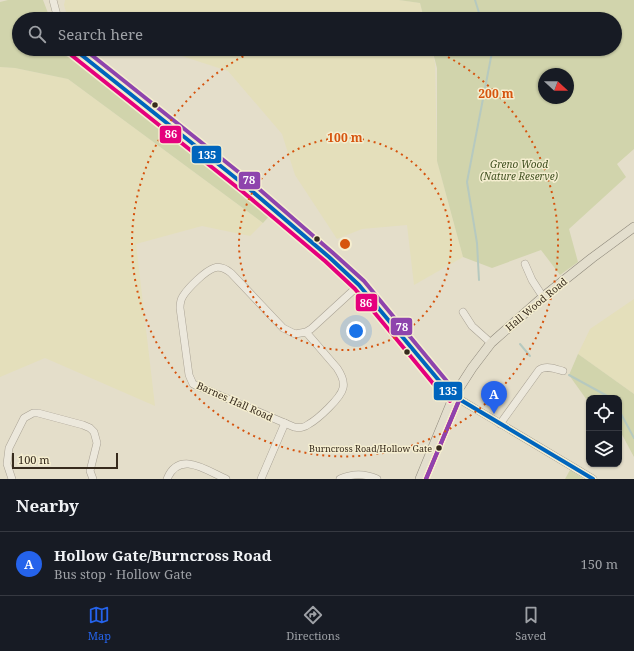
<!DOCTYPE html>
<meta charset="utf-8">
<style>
body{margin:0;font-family:"Noto Serif",serif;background:#242831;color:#f1f3f6}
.controls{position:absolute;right:12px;bottom:12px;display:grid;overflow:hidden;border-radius:8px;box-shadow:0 1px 3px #0004}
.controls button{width:36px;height:36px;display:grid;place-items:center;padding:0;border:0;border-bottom:1px solid #363941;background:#171b24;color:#f1f3f6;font:20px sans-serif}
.compass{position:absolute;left:538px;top:68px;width:36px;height:36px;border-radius:50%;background:#171b24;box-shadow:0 1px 3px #0004;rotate:111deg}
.scale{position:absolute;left:12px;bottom:10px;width:106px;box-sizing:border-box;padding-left:4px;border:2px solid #372b1d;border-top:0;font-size:11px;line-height:14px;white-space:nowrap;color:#372b1d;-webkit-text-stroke:3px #f5eed0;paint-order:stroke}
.you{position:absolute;left:356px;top:331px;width:14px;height:14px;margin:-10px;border:3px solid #fff;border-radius:50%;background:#1a73e8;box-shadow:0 0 0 6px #1a73e833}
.badge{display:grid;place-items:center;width:26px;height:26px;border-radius:50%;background:#2563eb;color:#fff;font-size:13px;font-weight:700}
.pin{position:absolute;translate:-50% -33px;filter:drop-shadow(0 1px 2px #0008)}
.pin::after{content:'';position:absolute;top:21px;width:14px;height:12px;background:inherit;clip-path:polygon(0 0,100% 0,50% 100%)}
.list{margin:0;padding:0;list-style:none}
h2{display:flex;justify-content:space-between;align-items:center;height:52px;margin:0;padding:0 16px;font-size:17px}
h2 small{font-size:13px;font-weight:400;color:#9ea1a6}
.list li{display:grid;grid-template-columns:26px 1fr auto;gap:12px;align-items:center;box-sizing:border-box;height:64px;padding:0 16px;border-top:1px solid #363941}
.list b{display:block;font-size:15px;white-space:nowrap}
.list p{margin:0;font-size:13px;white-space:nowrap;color:#9ea1a6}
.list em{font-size:13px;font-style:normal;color:#9ea1a6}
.icon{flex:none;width:22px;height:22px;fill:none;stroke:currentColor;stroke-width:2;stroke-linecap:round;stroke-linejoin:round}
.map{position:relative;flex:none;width:634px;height:479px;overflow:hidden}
.search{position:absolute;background:#171b24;box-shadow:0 1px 3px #0004;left:12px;right:12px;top:12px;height:44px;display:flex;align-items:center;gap:10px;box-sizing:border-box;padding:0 14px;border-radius:22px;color:#9ea1a6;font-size:15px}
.sheet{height:116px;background:#171b24}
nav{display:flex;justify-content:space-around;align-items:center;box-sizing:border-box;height:56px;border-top:1px solid #363941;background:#171b24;font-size:11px;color:#9ea1a6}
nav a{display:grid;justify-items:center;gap:2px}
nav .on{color:#2563eb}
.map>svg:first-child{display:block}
.farmland{fill:#e4dfbb}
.green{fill:#d1d4ac;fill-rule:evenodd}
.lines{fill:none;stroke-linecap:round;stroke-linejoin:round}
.stream{stroke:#b6c9bf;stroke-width:2}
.minor-casing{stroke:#a9a294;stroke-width:8}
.major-casing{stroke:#8e887b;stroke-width:10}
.minor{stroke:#ece8dc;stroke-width:7}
.major{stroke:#e3decd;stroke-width:9}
.bus-1-casing{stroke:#f5eed0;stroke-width:7}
.bus-2-casing{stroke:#f5eed0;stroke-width:7}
.bus-3-casing{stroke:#f5eed0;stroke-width:7}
.bus-1{stroke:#0065bd;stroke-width:4}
.bus-2{stroke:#e5007d;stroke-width:4}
.bus-3{stroke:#8e44ad;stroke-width:4}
.ring{fill:none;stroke:#d6540e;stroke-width:2;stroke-dasharray:2 4}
.bus-dot{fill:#372b1d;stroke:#f5eed0;stroke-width:1.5}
.labels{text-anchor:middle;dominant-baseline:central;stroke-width:3;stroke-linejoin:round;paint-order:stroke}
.bus-label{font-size:9px;fill:#372b1d;stroke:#f5eed0;text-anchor:end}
.park-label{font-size:10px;font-style:italic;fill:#435323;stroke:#f5eed0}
.street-label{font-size:10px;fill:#372b1d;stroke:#f5eed0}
.centre{fill:#d6540e;stroke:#f5eed0;stroke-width:2}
.ring-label{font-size:12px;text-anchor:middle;font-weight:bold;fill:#d6540e;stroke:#f5eed0;stroke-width:3;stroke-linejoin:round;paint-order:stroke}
.line-badge{stroke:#f5eed0;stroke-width:1.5}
.badge-label{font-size:11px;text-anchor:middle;font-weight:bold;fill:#fff}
</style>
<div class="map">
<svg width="634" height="479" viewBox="0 0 634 479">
<rect width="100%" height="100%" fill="#e4deca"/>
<g class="farmland">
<path d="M 65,0 L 399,0 L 420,3 L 424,19 L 68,19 L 64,5 Z"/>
<path d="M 160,49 L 432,49 L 435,64 L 437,161 L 463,257 L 414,285 L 407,225 L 362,229 L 337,239 L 295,175 L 282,134 L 228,71 Z"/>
<path d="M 0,67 L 15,68 L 68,79 L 263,223 L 250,236 L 202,226 L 136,244 L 155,406 L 45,358 L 0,377 Z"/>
<path d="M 634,299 L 634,394 L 578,354 L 590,329 Z"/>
</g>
<g class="green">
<path d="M 8,0 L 43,0 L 48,13 L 37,17 L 36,19 L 19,19 L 19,49 L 37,49 L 69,57 L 272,213 L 263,223 L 68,79 L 15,68 L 0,67 L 0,2 Z"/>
<path d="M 399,0 L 634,0 L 634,149 L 617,164 L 626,177 L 569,229 L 578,262 L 560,275 L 541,250 L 492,268 L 463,257 L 437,161 L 437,68 L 432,49 L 615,49 L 615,19 L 424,19 L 420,3 ZM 544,74 L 568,74 L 568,98 L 544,98 Z"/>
<path d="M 578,354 L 634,394 L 634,457 L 619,429 L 619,398 L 589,398 L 589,403 L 569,375 Z"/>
<path d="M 570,470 L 584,479 L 565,479 Z"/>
</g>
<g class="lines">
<g class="stream">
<path d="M 475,0 L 481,19"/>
<path d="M 479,280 L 477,243 L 467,182 L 492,52 L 491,49"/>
<path d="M 520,344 L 530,356"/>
<path d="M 569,375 L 611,398"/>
<path d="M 619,410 L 634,438"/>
</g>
<defs>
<g id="minor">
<path d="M 53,0 L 58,19"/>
<path d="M 74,49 L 247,187 L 329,257 L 359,285 L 446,389 L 454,396 L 593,479"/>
<path d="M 525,264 L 532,280 L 543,297"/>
<path d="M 463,312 L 472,326 L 491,343"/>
<path d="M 306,332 L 337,368 C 341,374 345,381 343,388 C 341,398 318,419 309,424 C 304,428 300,428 294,427 L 193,384 L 189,375 L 180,308 C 180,303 181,299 183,296 C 188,288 205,271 214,268 C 220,266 226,269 231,273 L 283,328 L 295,334 L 306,332 L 311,329 L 359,285"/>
<path d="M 500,424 L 539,370 C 546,365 556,369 563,371"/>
<path d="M 12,479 L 7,464 L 9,448 L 24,418 L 33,413 L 38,413 L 83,425 L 90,428 L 94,432 L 97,443 L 90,471 L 93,479"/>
<path d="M 167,479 C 179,450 206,470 226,479"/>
<path d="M 261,479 L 285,423"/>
<path d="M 340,479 C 353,473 364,473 377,479"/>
</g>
<path id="major" d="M 420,479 L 454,396 L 472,368 L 491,343 L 543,297 L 592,258 L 634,227"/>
</defs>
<use href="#minor" class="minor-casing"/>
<use href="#major" class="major-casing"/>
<use href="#minor" class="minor"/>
<use href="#major" class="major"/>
<defs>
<path id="bus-1" d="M 74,49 L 247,187 L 329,257 L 359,285 L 446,389 L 454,396 L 593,479"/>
<g id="bus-2">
<path d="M 70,54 L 243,192 L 325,261 L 355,289 L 441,393 L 450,401"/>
<path d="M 426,479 L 460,398"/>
</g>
<path id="bus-3" d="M 84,49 L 251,182 L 333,253 L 364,281 L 450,385 L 459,392 L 460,398 L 426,479"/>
</defs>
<use href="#bus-1" class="bus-1-casing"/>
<use href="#bus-2" class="bus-2-casing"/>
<use href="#bus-3" class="bus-3-casing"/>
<use href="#bus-1" class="bus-1"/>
<use href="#bus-2" class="bus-2"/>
<use href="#bus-3" class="bus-3"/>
</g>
<g class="ring">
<circle cx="345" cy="244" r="106"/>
<path d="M432 49A213 213 0 1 1 258 49"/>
</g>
<g class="bus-dot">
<circle cx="155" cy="105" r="3.5"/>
<circle cx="317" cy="239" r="3.5"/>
<circle cx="407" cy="352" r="3.5"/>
<circle cx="439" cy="448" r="3.5"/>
</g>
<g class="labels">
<g class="bus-label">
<text x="432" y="448">Burncross Road/Hollow Gate</text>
</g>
<g class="park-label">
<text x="519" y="164">Greno Wood<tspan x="519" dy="12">(Nature Reserve)</tspan></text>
</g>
<g class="street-label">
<text transform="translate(536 304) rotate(-40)">Hall Wood Road</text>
<text transform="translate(235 401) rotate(24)">Barnes Hall Road</text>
</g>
</g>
<circle cx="345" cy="244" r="6" class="centre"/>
<g class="ring-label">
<text x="496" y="98">200 m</text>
<text x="345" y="142">100 m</text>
</g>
<g class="line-badge">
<rect x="159" y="125" width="23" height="19" rx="4" fill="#e5007d"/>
<rect x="191" y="145" width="31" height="19" rx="4" fill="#0065bd"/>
<rect x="238" y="171" width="23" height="19" rx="4" fill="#8e44ad"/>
<rect x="355" y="293" width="23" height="19" rx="4" fill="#e5007d"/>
<rect x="390" y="317" width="23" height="19" rx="4" fill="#8e44ad"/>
<rect x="433" y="381" width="30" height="20" rx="4" fill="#0065bd"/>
</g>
<g class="badge-label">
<text x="171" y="138">86</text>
<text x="207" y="159">135</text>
<text x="249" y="184">78</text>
<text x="366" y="307">86</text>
<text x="402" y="331">78</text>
<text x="448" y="395">135</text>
</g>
</svg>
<div class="controls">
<button><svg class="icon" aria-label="locate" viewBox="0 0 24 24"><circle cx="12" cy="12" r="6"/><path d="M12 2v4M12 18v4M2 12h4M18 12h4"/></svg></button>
<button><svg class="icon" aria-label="layers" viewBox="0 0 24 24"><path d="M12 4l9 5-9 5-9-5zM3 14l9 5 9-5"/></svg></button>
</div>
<svg class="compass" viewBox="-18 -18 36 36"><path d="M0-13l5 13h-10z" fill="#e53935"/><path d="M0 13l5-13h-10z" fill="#9ea1a6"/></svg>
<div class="scale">100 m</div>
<div class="you"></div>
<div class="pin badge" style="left:494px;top:414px">A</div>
<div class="search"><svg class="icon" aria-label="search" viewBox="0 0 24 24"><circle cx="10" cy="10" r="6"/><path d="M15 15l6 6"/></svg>Search here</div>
</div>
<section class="sheet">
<h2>Nearby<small></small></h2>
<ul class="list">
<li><span class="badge">A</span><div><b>Hollow Gate/Burncross Road</b><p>Bus stop · Hollow Gate</p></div><em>150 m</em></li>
</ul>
</section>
<nav>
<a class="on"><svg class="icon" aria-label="map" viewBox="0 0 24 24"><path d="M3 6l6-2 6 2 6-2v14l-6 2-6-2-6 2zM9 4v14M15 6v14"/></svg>Map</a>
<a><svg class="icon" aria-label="directions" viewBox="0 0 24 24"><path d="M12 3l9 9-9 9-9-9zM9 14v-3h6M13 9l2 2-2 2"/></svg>Directions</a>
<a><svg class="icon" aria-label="saved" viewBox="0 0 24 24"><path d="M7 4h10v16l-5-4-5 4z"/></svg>Saved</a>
</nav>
